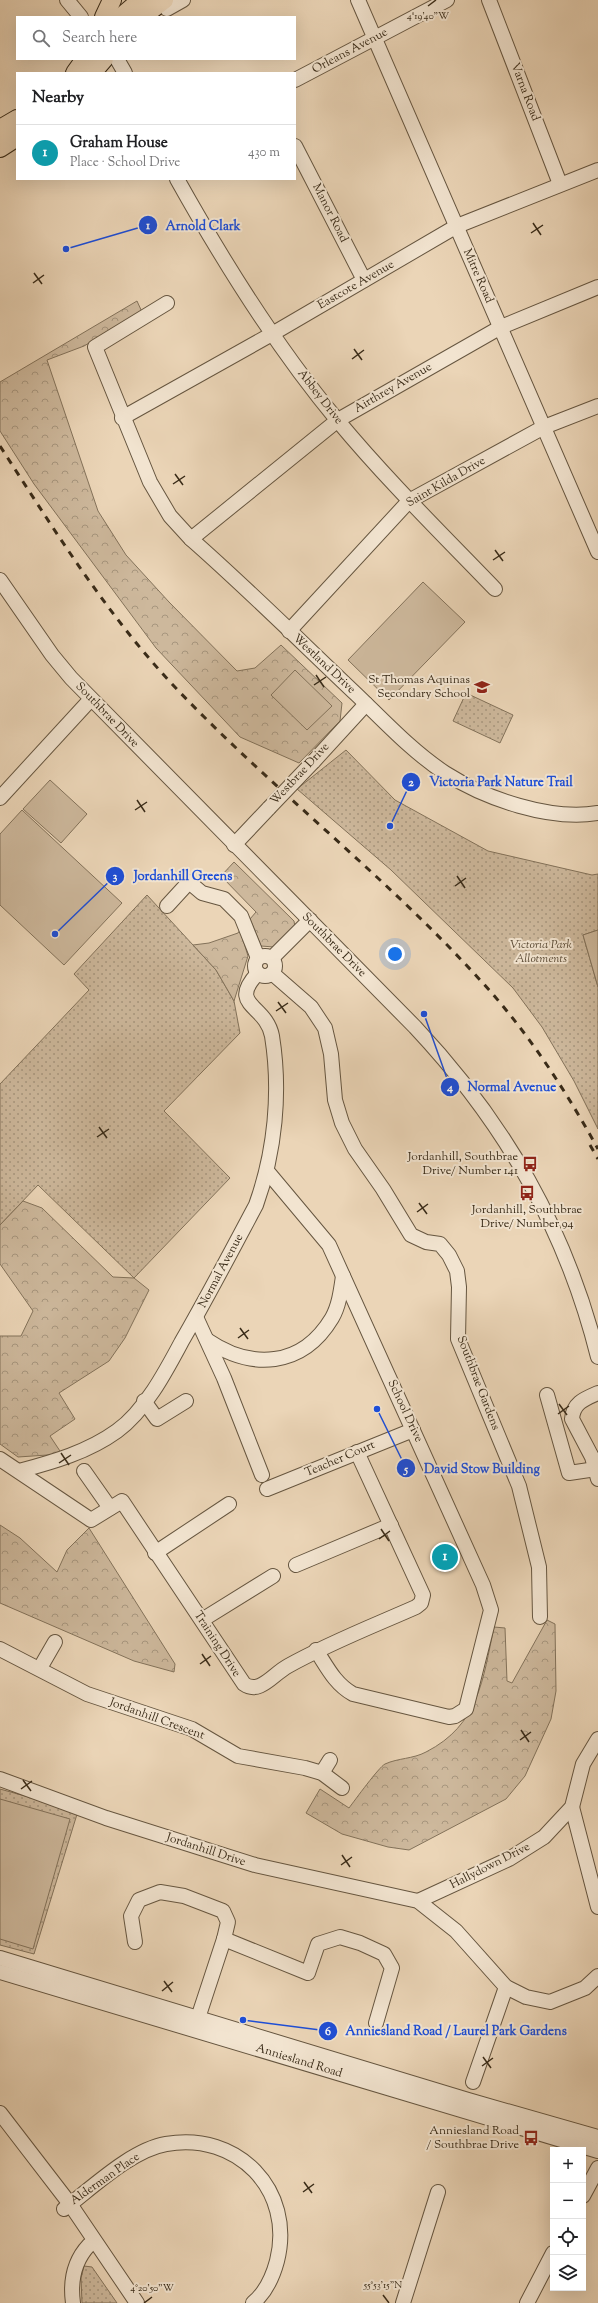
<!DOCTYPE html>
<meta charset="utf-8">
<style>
body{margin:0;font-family:"Sorts Mill Goudy",serif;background:#f6f6f6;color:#202124}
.controls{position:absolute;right:12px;bottom:12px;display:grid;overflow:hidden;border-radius:0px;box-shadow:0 4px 16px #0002}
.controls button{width:36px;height:36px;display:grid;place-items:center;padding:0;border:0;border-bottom:1px solid #e0e0e0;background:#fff;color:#202124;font:20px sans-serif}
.you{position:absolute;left:395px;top:954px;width:14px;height:14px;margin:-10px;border:3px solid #fff;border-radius:50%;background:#1a73e8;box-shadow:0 0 0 6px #1a73e833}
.badge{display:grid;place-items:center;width:26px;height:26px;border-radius:50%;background:#db2777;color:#fff;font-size:13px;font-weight:700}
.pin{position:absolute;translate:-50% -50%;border:2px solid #fff;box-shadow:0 1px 4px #0006}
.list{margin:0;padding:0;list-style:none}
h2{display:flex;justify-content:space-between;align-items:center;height:52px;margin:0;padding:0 16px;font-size:17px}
h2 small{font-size:13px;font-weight:400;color:#757577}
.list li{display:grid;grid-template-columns:26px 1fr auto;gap:12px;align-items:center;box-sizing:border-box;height:56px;padding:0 16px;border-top:1px solid #e0e0e0}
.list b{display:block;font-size:15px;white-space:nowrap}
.list p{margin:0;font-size:13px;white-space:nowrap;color:#757577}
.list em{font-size:13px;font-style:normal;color:#757577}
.icon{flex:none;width:22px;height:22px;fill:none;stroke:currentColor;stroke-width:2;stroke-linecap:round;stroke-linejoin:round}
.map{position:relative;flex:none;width:598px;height:2303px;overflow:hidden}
.search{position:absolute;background:#fff;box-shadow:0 4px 16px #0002;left:16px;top:16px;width:280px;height:44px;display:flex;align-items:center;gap:10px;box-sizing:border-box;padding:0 14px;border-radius:0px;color:#757577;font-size:15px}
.panel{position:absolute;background:#fff;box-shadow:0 4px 16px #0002;left:16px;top:72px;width:280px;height:108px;border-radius:0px}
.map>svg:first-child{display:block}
.green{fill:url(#green-dots);stroke:#83725a}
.forest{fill:url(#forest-crowns);stroke:#83725a}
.pitch{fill:#cdb89c;stroke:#83725a}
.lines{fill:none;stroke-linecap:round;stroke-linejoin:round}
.minor-casing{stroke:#665640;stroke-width:16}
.major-casing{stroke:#392b18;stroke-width:20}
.minor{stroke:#f2e4d0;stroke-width:14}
.major{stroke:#ebd5b7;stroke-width:18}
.rail{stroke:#392b18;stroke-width:3;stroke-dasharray:7 7;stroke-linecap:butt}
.minor-bridge-casing{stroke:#665640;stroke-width:16;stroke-linecap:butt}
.minor-bridge{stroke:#f2e4d0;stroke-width:14}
.ticks{fill:none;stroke:#392b18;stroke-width:1.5}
.labels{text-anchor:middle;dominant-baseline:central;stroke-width:4;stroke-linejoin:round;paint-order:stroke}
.street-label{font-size:12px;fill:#392b18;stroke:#f2e4d0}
.poi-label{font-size:12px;fill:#392b18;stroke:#f2e4d0;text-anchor:end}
.park-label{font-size:12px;font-style:italic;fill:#574732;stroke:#f2e4d0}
.ticks-label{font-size:10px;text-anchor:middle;fill:#392b18;stroke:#f2e4d0;stroke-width:4;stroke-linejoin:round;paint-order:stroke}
.leader{fill:none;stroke:#1d4ed8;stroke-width:1.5}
.callout-dot{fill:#1d4ed8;stroke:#f2e4d0;stroke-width:1.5}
.mark-label{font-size:12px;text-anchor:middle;font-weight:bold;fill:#fff}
.callout-label{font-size:13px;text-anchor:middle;font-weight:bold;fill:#1d4ed8;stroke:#f2e4d0;stroke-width:4;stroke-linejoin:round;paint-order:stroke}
</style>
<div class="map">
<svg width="598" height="2303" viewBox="0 0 598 2303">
<defs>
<pattern id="green-dots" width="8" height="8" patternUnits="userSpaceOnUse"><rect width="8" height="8" fill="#cdb89c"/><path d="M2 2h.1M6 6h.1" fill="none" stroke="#a7967e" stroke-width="1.8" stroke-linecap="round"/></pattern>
<pattern id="forest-crowns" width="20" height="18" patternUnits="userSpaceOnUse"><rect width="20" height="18" fill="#cdb89c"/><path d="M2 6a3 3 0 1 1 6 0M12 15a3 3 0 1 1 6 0" fill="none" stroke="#a7967e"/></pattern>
</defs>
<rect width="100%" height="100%" fill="#ebd5b7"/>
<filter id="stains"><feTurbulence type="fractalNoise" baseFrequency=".005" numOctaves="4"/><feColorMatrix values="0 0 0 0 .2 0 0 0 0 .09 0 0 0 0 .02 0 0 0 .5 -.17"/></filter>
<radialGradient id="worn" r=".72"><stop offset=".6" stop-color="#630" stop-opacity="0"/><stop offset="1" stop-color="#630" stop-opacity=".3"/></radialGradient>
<g class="green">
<path d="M 466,693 L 513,715 L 500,743 L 453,721 Z"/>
<path d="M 346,750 L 395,800 L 488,851 L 592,875 L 598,874 L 598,930 L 583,935 L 598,987 L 598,1129 L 574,1081 L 542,1027 L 513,988 L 391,870 L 297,789 Z"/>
<path d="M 147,895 L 216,970 L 234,1001 L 240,1033 L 164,1111 L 230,1178 L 134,1278 L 38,1185 L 0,1225 L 0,1084 L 89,990 L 74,974 Z"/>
<path d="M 0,1789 L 78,1811 L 34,1954 L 0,1945 Z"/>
<path d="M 84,2266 L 92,2267 L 117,2303 L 82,2303 L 81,2278 Z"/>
</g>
<g class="forest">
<path d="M 137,301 L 142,312 L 84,346 L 47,360 L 98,511 L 126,555 L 169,602 L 237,671 L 255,668 L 281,645 L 342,703 L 340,721 L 299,763 L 240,737 L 156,648 L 34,484 L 0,431 L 0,382 Z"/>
<path d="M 234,862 L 294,921 L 295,927 L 274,947 L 261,946 L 250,919 L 256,912 L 221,876 Z"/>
<path d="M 240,930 L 248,956 L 234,1001 L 216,970 L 193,945 L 209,943 L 238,933 Z"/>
<path d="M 23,1201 L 42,1208 L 113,1277 L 134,1278 L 149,1290 L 125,1338 L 109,1361 L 59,1393 L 75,1419 L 50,1436 L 62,1454 L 18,1457 L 0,1444 L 0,1336 L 21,1336 L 33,1311 L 0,1264 L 0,1225 Z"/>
<path d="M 0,1525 L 20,1538 L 57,1572 L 67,1550 L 89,1528 L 175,1664 L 174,1672 L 134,1661 L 0,1603 Z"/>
<path d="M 547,1620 L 555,1624 L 556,1691 L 551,1719 L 525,1776 L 506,1799 L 409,1850 L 388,1847 L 342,1834 L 306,1813 L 320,1789 L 349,1808 C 355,1800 379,1767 385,1764 C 398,1758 413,1759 426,1752 C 479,1725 483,1679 494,1627 L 505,1628 L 507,1681 L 512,1683 Z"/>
</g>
<g class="pitch">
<path d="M 423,582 L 465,622 L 389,700 L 348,660 Z"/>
<path d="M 295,670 L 332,706 L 307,730 L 271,695 Z"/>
<path d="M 50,780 L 87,814 L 61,843 L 23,809 Z"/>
<path d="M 22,810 L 122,903 L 64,965 L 0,905 L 0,834 Z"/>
<path d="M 598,930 L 598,987 L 583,935 Z"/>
<path d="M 0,1799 L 70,1819 L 33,1949 L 0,1939 Z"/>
</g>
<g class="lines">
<defs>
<g id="minor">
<path d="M 67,0 L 81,17"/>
<path d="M 358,0 L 598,552"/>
<path d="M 489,0 L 560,184"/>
<path d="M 167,9 L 183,0"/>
<path d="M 117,59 L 125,73"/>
<path d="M 295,80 L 447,0"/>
<path d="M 295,146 L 364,280"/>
<path d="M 177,179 C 224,263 276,347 338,421 C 387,480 442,534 495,589"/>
<path d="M 167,303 L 95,347 L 150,482 L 170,516 L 191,539 C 248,589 302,643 357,695 C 385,722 413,752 445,773 C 486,799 550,821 598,813"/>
<path d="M 122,418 L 272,334 L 457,226 L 598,170"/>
<path d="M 191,539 L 338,420 L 501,327 L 598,287"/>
<path d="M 0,580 L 52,655 L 71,678 L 415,1027 C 505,1123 566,1229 598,1357"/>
<path d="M 289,631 L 409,501 L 544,427 L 598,406"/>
<path d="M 313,762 L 366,704"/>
<path d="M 0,798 L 91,699"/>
<path d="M 234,845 L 269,808"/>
<path d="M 167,906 L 189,882 L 202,893 L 224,899 L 241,916 L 258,958"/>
<circle cx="265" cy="966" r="10"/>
<path d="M 272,958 L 310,920"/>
<path d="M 272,973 L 311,1007 L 325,1028 L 331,1054 L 335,1100 L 342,1123 L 355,1149 L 383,1189 L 411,1235 L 426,1242 L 440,1244 L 449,1255 L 457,1271 L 459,1287 L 458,1339 L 519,1486 L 539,1567 L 540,1617"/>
<path d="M 267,1171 L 329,1245 L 483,1585 L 491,1610 L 466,1709 L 455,1716 L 449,1717 L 353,1694 C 335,1684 327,1667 316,1650"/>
<path d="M 196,1317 L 224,1378 L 262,1475"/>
<path d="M 207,1340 C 251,1370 302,1368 332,1318 C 339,1306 341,1290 343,1276"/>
<path d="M 598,1393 C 584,1399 573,1403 572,1419 L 592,1457 L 598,1479"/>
<path d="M 547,1395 L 569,1473 L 596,1469"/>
<path d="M 144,1401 L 157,1419 L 186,1401"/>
<path d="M 0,1459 L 91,1520 L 122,1501 L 244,1684 C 260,1695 273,1674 288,1666 C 329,1643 373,1626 416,1607 L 421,1603 L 423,1595 L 357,1452"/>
<path d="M 19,1471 C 53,1462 88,1452 117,1431 C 145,1411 166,1371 182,1341 C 208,1296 232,1250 256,1205 C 275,1152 281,1092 272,1036 C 266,1004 227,1006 258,973"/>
<path d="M 84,1471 L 110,1508"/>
<path d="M 267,1489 L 413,1430"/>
<path d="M 155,1553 L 229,1504"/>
<path d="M 296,1565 L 391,1525"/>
<path d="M 202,1620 L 273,1576"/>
<path d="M 0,1649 L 87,1694 L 192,1729 L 238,1756 L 305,1768 L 322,1773 L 342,1788"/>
<path d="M 40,1668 L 55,1642"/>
<path d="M 322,1773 L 330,1760"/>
<path d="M 0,1779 L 106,1818 L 255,1865 L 418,1901 L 456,1931 L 506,1987 L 526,1997 L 550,2002 L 585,1988 L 598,1976"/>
<path d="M 572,1807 L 598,1907"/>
<path d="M 418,1901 L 509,1859 L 544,1837 L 572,1807 L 583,1764 L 598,1739"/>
<path d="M 224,1939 L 308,1973 L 318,1944 L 340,1937 L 360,1943 L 384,1954 L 392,1968 L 376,2023"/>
<path d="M 135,1942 L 131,1916 L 139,1900 L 160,1892 L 184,1896 L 223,1911 L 228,1922 L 224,1939 L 198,2018"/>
<path d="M 0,1958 L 468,2100 L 598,2137"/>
<path d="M 0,1972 L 598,2151"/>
<path d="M 473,2082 L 506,1987"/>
<path d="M 0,2113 L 70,2204 L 137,2303"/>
<path d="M 583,2196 L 598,2168"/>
<path d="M 64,2209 C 92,2188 131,2150 166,2144 C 237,2131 295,2190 277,2261 C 273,2276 265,2293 253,2303"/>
<path d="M 73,2303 C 70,2281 74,2261 89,2245"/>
<path d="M 403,2303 L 438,2192"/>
<path d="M 527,2303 L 553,2253"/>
</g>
<g id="major">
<path d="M 104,17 L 112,0"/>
<path d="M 121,17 L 141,0"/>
<path d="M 142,17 L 164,0"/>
<path d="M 75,73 L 85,59"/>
<path d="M 92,73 L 104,59"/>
<path d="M 0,129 L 17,119"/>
<path d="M 0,148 L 17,137"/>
</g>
</defs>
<use href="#minor" class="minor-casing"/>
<use href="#major" class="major-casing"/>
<use href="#minor" class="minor"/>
<use href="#major" class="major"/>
<g class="rail">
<path d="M 0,446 C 53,528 105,612 172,684 C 270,788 385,875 481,981 C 527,1031 565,1089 598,1149"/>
<path d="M 590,1145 L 598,1159"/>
</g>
<defs>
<path id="minor-bridge" d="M 269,808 L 313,762"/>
</defs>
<use href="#minor-bridge" class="minor-bridge-casing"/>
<use href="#minor-bridge" class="minor-bridge"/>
</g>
<path class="ticks" d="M 428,6 L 436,0M 533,223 L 541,235M 531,233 L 543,225M 34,273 L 42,284M 33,283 L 44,275M 354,349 L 362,360M 352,359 L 364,350M 175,474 L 183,485M 173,484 L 185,476M 495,550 L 503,561M 493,560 L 505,552M 316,675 L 324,687M 314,685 L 326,677M 137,800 L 145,812M 135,810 L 147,802M 457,876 L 465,888M 455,886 L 466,878M 278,1002 L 286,1013M 276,1011 L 288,1003M 99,1127 L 107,1138M 97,1137 L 109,1129M 419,1203 L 427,1214M 417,1212 L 428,1204M 240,1328 L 248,1339M 238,1338 L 249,1330M 559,1404 L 567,1415M 558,1414 L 569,1406M 61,1453 L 69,1465M 59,1463 L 71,1455M 381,1529 L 389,1541M 379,1539 L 390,1531M 202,1654 L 210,1666M 200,1664 L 211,1656M 521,1730 L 529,1742M 520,1740 L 531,1732M 23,1780 L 31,1791M 21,1789 L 32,1781M 342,1855 L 350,1867M 341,1865 L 352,1857M 164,1981 L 172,1992M 162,1991 L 173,1982M 483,2057 L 491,2068M 482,2066 L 493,2058M 304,2182 L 312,2193M 303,2192 L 314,2184M 383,2295 L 389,2303M 144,2303 L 152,2297"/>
<defs>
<symbol id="school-bare" viewBox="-9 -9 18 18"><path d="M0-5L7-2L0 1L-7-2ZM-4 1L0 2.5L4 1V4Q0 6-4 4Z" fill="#8f2418" stroke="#f2e4d0" stroke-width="2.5" paint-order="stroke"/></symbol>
<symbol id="bus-bare" viewBox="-9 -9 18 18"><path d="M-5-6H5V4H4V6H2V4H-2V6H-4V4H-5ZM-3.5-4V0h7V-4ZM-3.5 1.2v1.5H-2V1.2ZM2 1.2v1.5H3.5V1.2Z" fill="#8f2418" stroke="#f2e4d0" stroke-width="2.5" paint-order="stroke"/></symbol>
</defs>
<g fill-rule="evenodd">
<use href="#school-bare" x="471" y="676" width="22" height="22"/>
<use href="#bus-bare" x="519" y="1153" width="22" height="22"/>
<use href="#bus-bare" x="516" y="1182" width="22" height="22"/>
<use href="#bus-bare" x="520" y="2127" width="22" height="22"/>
</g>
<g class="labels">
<g class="street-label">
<text transform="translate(350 51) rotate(-28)">Orleans Avenue</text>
<text transform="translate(525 92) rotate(69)">Varna Road</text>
<text transform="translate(330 213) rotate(63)">Manor Road</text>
<text transform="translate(478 276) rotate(66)">Mitre Road</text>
<text transform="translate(356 285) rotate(-30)">Eastcote Avenue</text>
<text transform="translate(393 388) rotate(-30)">Airthrey Avenue</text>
<text transform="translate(320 397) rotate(52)">Abbey Drive</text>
<text transform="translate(446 482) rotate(-30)">Saint Kilda Drive</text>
<text transform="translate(324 664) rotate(43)">Westland Drive</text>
<text transform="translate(107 715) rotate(46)">Southbrae Drive</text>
<text transform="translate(300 774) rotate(-47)">Westbrae Drive</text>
<text transform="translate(334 945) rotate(45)">Southbrae Drive</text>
<text transform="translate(221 1271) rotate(-62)">Normal Avenue</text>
<text transform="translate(478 1383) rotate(69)">Southbrae Gardens</text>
<text transform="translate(405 1411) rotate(65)">School Drive</text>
<text transform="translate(340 1459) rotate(-23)">Teacher Court</text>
<text transform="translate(217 1644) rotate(57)">Training Drive</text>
<text transform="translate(157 1719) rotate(20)">Jordanhill Crescent</text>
<text transform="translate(206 1850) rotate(18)">Jordanhill Drive</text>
<text transform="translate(490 1866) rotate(-27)">Hallydown Drive</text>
<text transform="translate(299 2061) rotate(17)">Anniesland Road</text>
<text transform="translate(105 2179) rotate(-35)">Alderman Place</text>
</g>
<g class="poi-label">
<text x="470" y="680">St Thomas Aquinas<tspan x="470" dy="14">Secondary School</tspan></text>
<text x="518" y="1157">Jordanhill, Southbrae<tspan x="518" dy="14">Drive/ Number 141</tspan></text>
<text x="527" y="1210" text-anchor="middle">Jordanhill, Southbrae<tspan x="527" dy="14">Drive/ Number 94</tspan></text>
<text x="519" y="2131">Anniesland Road<tspan x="519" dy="14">/ Southbrae Drive</tspan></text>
</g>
<g class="park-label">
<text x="541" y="945">Victoria Park<tspan x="541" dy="14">Allotments</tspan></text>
</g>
</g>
<g class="ticks-label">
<text x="428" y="19">4°19'40"W</text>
<text x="383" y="2288">55°53'15"N</text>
<text x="152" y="2291">4°20'50"W</text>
</g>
<path class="leader" d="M66 249L148 225M390 826L411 782M55 934L115 876M424 1014L450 1087M377 1409L406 1468M243 2020L328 2031"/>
<g class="callout-dot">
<circle cx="66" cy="249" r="4"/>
<circle cx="390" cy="826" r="4"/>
<circle cx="55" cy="934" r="4"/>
<circle cx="424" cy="1014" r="4"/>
<circle cx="377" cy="1409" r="4"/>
<circle cx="243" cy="2020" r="4"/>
<circle cx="148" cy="225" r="10"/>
<circle cx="411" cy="782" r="10"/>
<circle cx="115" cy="876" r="10"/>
<circle cx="450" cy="1087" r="10"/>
<circle cx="406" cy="1468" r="10"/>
<circle cx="328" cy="2031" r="10"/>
</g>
<g class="mark-label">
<text x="148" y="229">1</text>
<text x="411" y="786">2</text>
<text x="115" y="880">3</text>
<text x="450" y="1091">4</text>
<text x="406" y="1473">5</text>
<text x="328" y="2035">6</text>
</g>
<g class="callout-label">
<text x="203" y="230">Arnold Clark</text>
<text x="501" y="786">Victoria Park Nature Trail</text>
<text x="183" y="880">Jordanhill Greens</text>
<text x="512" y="1091">Normal Avenue</text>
<text x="482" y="1473">David Stow Building</text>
<text x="456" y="2035">Anniesland Road / Laurel Park Gardens</text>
</g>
<rect width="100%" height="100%" filter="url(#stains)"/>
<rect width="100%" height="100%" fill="url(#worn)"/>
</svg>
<div class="controls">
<button>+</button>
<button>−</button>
<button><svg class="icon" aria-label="locate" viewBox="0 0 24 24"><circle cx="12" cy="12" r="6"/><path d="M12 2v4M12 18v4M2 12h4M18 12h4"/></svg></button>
<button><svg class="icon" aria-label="layers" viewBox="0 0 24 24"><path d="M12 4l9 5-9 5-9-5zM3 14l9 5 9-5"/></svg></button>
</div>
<div class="you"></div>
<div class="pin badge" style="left:445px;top:1557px;background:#0f9aa8">1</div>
<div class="search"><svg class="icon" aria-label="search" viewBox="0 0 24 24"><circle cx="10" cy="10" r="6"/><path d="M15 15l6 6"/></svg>Search here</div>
<section class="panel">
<h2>Nearby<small></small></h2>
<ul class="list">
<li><span class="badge" style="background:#0f9aa8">1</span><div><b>Graham House</b><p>Place · School Drive</p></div><em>430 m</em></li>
</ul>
</section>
</div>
